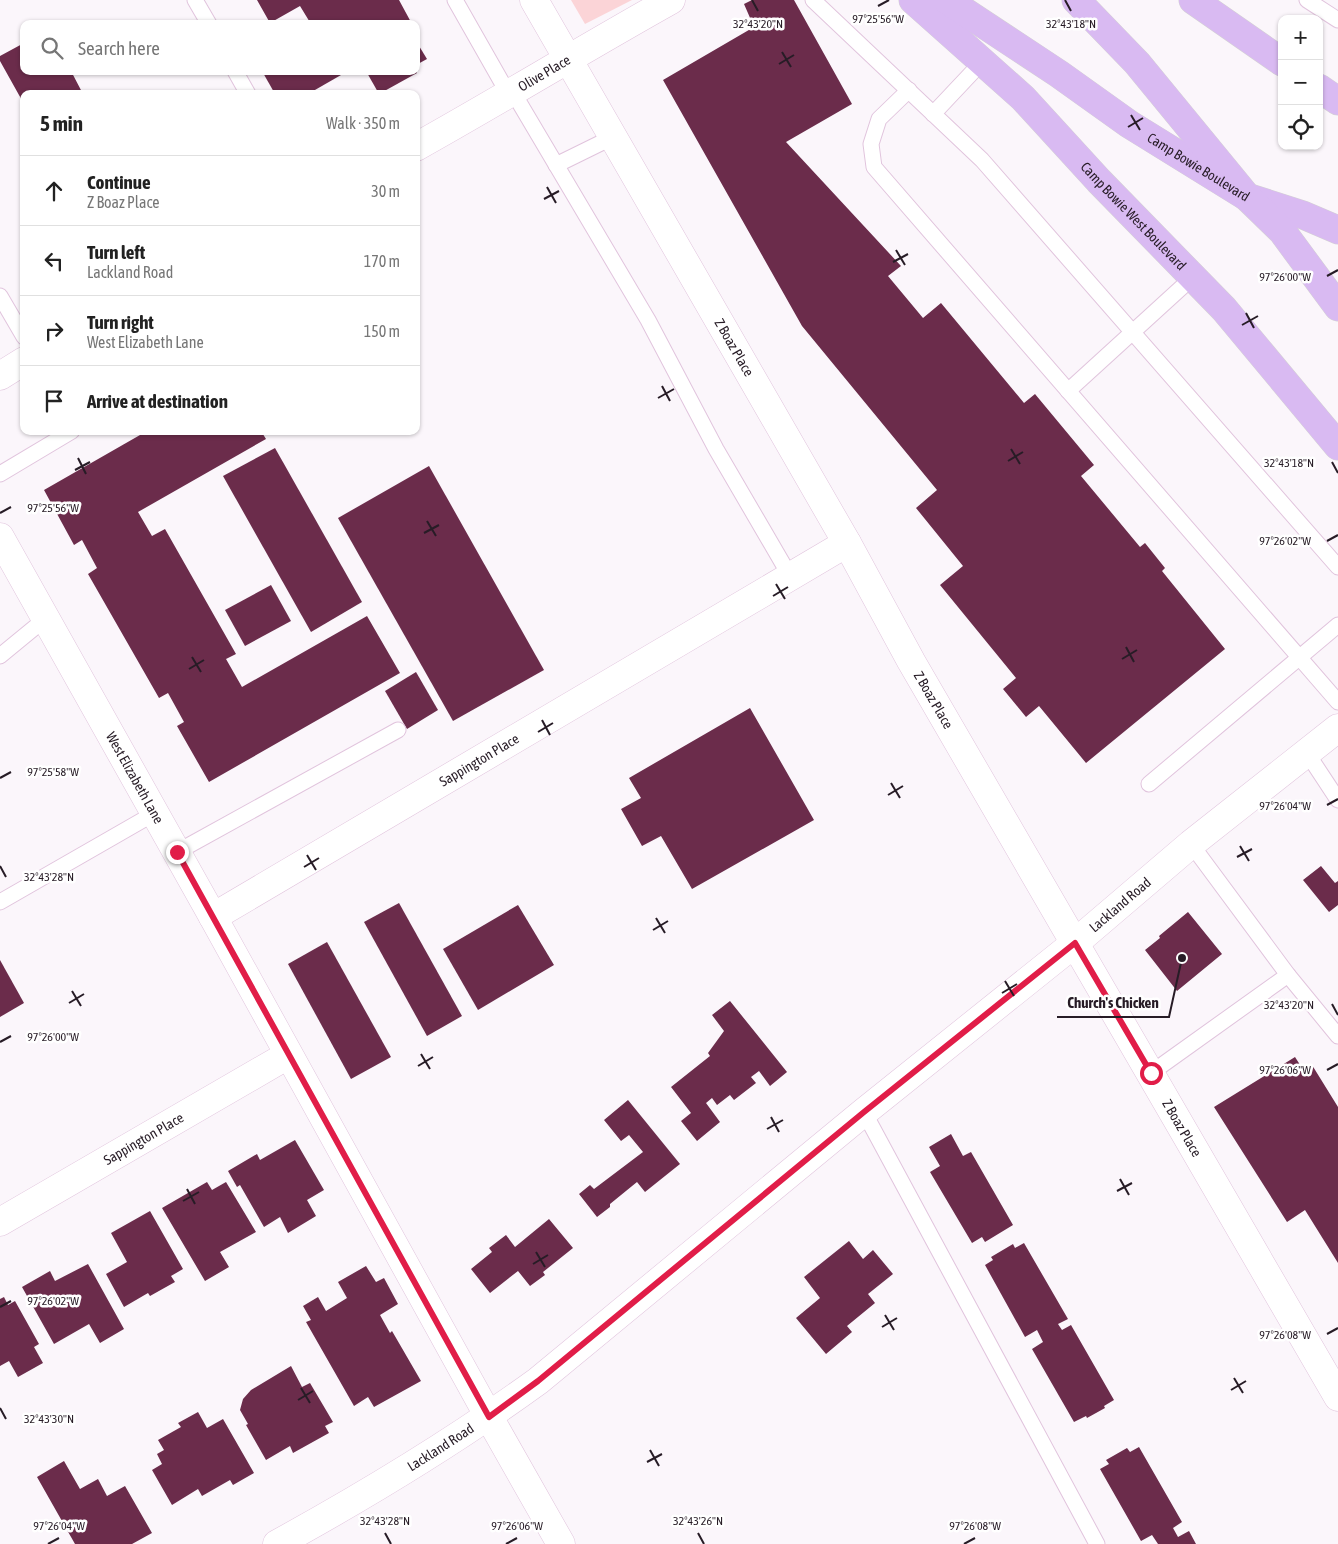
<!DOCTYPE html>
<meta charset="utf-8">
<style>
body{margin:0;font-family:"Asap Condensed",sans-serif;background:#f6f6f6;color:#222}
.controls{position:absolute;right:15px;top:15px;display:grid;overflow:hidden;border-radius:10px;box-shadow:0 1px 4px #0004}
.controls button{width:45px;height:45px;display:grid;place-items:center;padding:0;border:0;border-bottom:1px solid #e0e0e0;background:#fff;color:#222;font:25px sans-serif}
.stop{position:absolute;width:15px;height:15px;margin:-11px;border:4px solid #e11d48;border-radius:50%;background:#fff}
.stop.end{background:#e11d48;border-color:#fff;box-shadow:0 1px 5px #0008}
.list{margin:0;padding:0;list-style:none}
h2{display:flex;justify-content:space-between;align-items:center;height:65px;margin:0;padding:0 20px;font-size:21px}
h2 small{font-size:16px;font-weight:400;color:#767676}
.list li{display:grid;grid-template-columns:32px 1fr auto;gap:15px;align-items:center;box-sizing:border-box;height:70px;padding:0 20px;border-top:1px solid #e0e0e0}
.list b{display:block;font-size:19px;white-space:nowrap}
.list p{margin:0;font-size:16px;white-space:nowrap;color:#767676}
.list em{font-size:16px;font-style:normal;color:#767676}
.icon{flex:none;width:28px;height:28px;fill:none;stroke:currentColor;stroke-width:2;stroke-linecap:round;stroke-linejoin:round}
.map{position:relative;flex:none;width:1338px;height:1544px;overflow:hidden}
.search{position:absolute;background:#fff;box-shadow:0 1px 4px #0004;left:20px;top:20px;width:400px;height:55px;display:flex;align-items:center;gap:12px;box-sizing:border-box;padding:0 18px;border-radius:10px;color:#767676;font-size:19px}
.panel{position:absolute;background:#fff;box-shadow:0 1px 4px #0004;left:20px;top:90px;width:400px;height:345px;border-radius:10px}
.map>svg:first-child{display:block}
.green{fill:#fbd4d7}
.building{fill:#6b2c4b}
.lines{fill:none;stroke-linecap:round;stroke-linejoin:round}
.service-casing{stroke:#e1c4dd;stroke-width:17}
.minor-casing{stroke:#e1c4dd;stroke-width:29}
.tertiary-casing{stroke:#e1c4dd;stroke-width:29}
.primary-casing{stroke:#d4d2d4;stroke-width:29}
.service{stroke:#fff;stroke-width:15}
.minor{stroke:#fff;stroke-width:28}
.tertiary{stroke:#fff;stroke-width:28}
.primary{stroke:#d9baf2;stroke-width:28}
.route{stroke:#e11d48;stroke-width:6}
.ticks{fill:none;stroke:#271c26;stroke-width:2}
.labels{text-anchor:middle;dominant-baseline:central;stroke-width:5;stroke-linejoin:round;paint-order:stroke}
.street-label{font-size:14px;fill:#271c26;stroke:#fff}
.ticks-label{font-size:12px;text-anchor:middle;fill:#271c26;stroke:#fff;stroke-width:5;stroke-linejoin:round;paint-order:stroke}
.leader{fill:none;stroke:#271c26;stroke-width:2}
.callout-dot{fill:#271c26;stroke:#fff;stroke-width:2}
.callout-label{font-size:15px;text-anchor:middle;font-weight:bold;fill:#271c26;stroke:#fff;stroke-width:5;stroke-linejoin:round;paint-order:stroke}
</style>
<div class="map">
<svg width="1338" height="1544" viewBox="0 0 1338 1544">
<rect width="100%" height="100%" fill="#fbf6fb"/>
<path class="green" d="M 571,0 L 632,0 L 585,24 Z"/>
<g class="building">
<path d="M 257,0 L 399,0 L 412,24 L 311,24 L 300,6 L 270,23 Z"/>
<path d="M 752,0 L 794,0 L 852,104 L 786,142 L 901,266 L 888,276 L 923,318 L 941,303 L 1024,403 L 1035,394 L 1094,465 L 1081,476 L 1140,547 L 1145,543 L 1165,568 L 1162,571 L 1225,649 L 1086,763 L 1039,706 L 1026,717 L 1003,689 L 1016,678 L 940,585 L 963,566 L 916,508 L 937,490 L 802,326 L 663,80 L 754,27 L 744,4 Z"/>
<path d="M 416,41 L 427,59 L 416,65 Z"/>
<path d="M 24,43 L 24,71 L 71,71 L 83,94 L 24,94 L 24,104 L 0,61 L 0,56 Z"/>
<path d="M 262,71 L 348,71 L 308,94 L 275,94 Z"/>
<path d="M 366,71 L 416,71 L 417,73 L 379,94 Z"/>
<path d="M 147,431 L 261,431 L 266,439 L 138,512 L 152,536 L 165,529 L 236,654 L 226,659 L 242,687 L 367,616 L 400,673 L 209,782 L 177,726 L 184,722 L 168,693 L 159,698 L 88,574 L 97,568 L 82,540 L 74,545 L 44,490 Z"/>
<path d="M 275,448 L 362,602 L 311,632 L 223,476 Z"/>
<path d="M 429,466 L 544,670 L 453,721 L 338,518 Z"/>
<path d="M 271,585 L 291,621 L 245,646 L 225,610 Z"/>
<path d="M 416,672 L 438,710 L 407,729 L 385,691 Z"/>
<path d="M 750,708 L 814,820 L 692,889 L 661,836 L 642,846 L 621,809 L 641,798 L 629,778 Z"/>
<path d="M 1321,866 L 1335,883 L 1338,881 L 1338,905 L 1329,912 L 1303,880 Z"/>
<path d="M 399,903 L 462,1016 L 427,1036 L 364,922 Z"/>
<path d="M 518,905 L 554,965 L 478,1010 L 443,949 Z"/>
<path d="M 1188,912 L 1222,954 L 1177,991 L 1145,950 L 1160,938 L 1159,936 Z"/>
<path d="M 327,942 L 391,1057 L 351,1079 L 288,964 Z"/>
<path d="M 0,960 L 24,1003 L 0,1017 Z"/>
<path d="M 730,1001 L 787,1072 L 770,1086 L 759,1071 L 751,1077 L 756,1083 L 734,1100 L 730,1095 L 717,1105 L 712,1098 L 706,1103 L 720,1122 L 697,1141 L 681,1121 L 691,1113 L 671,1087 L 710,1056 L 708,1053 L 724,1031 L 712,1015 Z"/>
<path d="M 1295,1057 L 1304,1071 L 1312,1065 L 1338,1107 L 1338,1263 L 1305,1210 L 1287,1222 L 1214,1107 Z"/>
<path d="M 628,1100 L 680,1164 L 645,1192 L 637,1182 L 610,1204 L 610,1207 L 597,1217 L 579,1194 L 590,1185 L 594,1189 L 643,1152 L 629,1135 L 621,1141 L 604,1120 Z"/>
<path d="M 951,1134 L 963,1156 L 971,1152 L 1013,1225 L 985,1242 L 982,1237 L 972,1243 L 930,1172 L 940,1166 L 929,1147 Z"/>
<path d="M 295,1140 L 324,1190 L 307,1200 L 316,1216 L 288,1233 L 280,1217 L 264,1227 L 240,1185 L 237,1187 L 228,1171 L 257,1154 L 260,1160 Z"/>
<path d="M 207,1182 L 212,1190 L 226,1182 L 256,1232 L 220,1252 L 229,1267 L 205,1281 L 162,1208 Z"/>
<path d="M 150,1211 L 183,1269 L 171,1276 L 175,1282 L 150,1296 L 148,1293 L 124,1307 L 106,1274 L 127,1262 L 111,1233 Z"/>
<path d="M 549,1219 L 573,1248 L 543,1272 L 545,1275 L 530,1286 L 518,1271 L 490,1293 L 471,1269 L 492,1252 L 489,1248 L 506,1235 L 515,1247 Z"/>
<path d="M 849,1241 L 863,1259 L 873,1250 L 893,1274 L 868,1294 L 875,1303 L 847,1326 L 852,1332 L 826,1354 L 796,1318 L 820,1298 L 804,1277 Z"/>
<path d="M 1024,1243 L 1068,1319 L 1058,1324 L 1062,1330 L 1071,1325 L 1114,1400 L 1104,1406 L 1105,1408 L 1087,1418 L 1086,1416 L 1074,1422 L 1032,1349 L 1043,1342 L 1037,1330 L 1025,1337 L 985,1265 L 993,1260 L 991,1257 L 1013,1244 L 1015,1248 Z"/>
<path d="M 88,1264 L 124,1329 L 100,1343 L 89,1324 L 54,1344 L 22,1287 L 50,1271 L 55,1281 Z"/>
<path d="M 366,1266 L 376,1282 L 384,1278 L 398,1304 L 380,1315 L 390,1333 L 392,1331 L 421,1381 L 374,1407 L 368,1397 L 354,1406 L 306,1322 L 311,1320 L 303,1306 L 318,1297 L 326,1311 L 347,1298 L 338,1282 Z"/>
<path d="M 4,1297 L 8,1305 L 15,1301 L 39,1344 L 34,1347 L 43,1363 L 18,1377 L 9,1361 L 0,1366 L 0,1299 Z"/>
<path d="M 291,1366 L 302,1387 L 310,1383 L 333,1422 L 325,1426 L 329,1433 L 293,1453 L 290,1446 L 266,1460 L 246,1425 L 248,1424 L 240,1410 L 243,1399 L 251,1390 Z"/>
<path d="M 198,1412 L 207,1428 L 223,1419 L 254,1473 L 233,1485 L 230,1480 L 202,1496 L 198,1489 L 172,1505 L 152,1470 L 162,1464 L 157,1454 L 164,1450 L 158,1440 L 181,1427 L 178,1423 Z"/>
<path d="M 1139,1447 L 1182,1522 L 1173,1528 L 1178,1537 L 1189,1531 L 1196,1544 L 1158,1544 L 1152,1535 L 1141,1541 L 1100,1469 L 1109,1464 L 1106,1460 L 1127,1448 L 1130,1452 Z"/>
<path d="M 64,1461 L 80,1489 L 98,1479 L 107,1496 L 125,1486 L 152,1533 L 132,1544 L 75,1544 L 37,1477 Z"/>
</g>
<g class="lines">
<defs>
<g id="service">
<path d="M 195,0 L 209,24"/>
<path d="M 455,0 L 509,95"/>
<path d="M 813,0 L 982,160 L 1338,567"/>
<path d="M 1307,0 L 1338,20"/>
<path d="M 235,71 L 248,94"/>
<path d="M 909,90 L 879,119 L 871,144 L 874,167 L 1338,702"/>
<path d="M 513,92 L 648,320 L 716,449 L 790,576"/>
<path d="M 933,114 L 982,62"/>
<path d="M 556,165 L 613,137"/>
<path d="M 0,296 L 24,337"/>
<path d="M 1068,391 L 1193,277"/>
<path d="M 0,474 L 72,431"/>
<path d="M 0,656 L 45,619"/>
<path d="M 1307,753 L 1338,800"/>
<path d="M 1149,784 L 1338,625"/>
<path d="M 1191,844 L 1288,975 L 1338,1036"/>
<path d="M 177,852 L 398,730"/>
<path d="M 0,902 L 155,813"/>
<path d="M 1151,1073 L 1288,975"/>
<path d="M 864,1112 L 1097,1544"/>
</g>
<g id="minor">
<path id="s1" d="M 534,0 L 847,543 L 911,661 L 1338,1397"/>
<path id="s2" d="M 416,147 C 502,99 585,48 671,0"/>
<path d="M 0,376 L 24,361"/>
<path id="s3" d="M 0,537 L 213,917 L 489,1417 L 561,1544"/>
<path id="s4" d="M 213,917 L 847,543"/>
<path id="s5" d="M 0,1222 L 288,1055"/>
</g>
<g id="tertiary">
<path id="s6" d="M 277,1544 C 368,1494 454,1442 538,1381 L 864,1112 L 1075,943 L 1191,844 L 1338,728"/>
</g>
<g id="primary">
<path id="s7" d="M 913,0 L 1023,98 L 1099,181 L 1224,309 L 1338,446"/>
<path id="s8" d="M 947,0 L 1059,74 L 1129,124 L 1247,197 L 1303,215 L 1338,230"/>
<path d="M 1076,0 L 1137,63 L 1247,197 L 1282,231 L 1338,307"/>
<path d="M 1193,0 L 1282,62"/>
<path d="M 1319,88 L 1338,101"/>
</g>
</defs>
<use href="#service" class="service-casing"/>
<use href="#minor" class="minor-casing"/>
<use href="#tertiary" class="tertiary-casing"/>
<use href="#primary" class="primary-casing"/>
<use href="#service" class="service"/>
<use href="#minor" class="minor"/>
<use href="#tertiary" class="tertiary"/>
<use href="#primary" class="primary"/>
</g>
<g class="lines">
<path class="route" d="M 177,852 L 489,1417 L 538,1381 L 864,1112 L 1075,943 L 1151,1073"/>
</g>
<path class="ticks" d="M 752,0 L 758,11M 1065,0 L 1071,11M 878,6 L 889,0M 782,52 L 791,67M 779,64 L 794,55M 1131,115 L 1140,130M 1128,127 L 1143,118M 547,187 L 556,203M 544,199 L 559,191M 896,250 L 905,265M 893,262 L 908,254M 1327,276 L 1338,270M 1246,313 L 1254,328M 1242,325 L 1258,316M 662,386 L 670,401M 658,398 L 674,389M 1011,449 L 1020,464M 78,458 L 86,474M 1008,461 L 1023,452M 1332,462 L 1338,473M 75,470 L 90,462M 0,513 L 11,507M 427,521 L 436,536M 424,533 L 439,525M 1327,541 L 1338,535M 776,584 L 785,599M 773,596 L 788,587M 1126,647 L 1134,662M 192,657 L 201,672M 1122,659 L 1137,650M 189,669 L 204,660M 542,720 L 550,735M 538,732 L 553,723M 0,778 L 11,772M 891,783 L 900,798M 888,795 L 903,786M 1327,805 L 1338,799M 1240,846 L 1249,861M 307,855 L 316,870M 1237,857 L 1252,849M 0,866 L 6,877M 304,867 L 319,858M 656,918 L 665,933M 653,930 L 668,921M 1005,981 L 1014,996M 72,991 L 81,1006M 1002,993 L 1017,984M 69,1003 L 84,994M 1332,1004 L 1338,1015M 0,1042 L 11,1036M 421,1054 L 430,1069M 418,1066 L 433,1057M 1327,1070 L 1338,1064M 771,1117 L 779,1132M 767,1129 L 783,1120M 1120,1179 L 1129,1195M 187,1189 L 195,1204M 1117,1191 L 1132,1183M 183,1201 L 199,1192M 536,1252 L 545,1267M 533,1264 L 548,1255M 0,1307 L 11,1301M 885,1315 L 894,1330M 882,1327 L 897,1318M 1327,1334 L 1338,1328M 1234,1378 L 1243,1393M 301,1388 L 310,1403M 1231,1390 L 1246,1381M 298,1400 L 313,1391M 0,1408 L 6,1419M 650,1450 L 659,1466M 647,1462 L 662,1454M 385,1533 L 391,1544M 698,1533 L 704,1544M 48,1544 L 59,1538M 506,1544 L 517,1538M 964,1544 L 975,1538"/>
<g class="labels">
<g class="street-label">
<text stroke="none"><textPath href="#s2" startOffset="148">Olive Place</textPath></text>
<text stroke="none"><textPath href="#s8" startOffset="302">Camp Bowie Boulevard</textPath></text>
<text stroke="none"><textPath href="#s7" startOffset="309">Camp Bowie West Boulevard</textPath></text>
<text stroke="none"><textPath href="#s1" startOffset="401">Z Boaz Place</textPath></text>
<text stroke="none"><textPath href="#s1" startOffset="806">Z Boaz Place</textPath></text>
<text stroke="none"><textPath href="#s4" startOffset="309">Sappington Place</textPath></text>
<text stroke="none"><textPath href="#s3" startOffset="276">West Elizabeth Lane</textPath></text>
<text stroke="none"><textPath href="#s6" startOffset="1060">Lackland Road</textPath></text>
<text stroke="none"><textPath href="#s1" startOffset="1301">Z Boaz Place</textPath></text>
<text stroke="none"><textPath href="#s5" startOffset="166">Sappington Place</textPath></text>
<text stroke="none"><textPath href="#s6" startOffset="190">Lackland Road</textPath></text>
</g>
</g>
<g class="ticks-label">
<text x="878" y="23">97°25'56"W</text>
<text x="758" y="28">32°43'20"N</text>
<text x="1071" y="28">32°43'18"N</text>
<text x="1285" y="281">97°26'00"W</text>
<text x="1289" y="467">32°43'18"N</text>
<text x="53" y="512">97°25'56"W</text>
<text x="1285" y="545">97°26'02"W</text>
<text x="53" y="776">97°25'58"W</text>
<text x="1285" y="810">97°26'04"W</text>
<text x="49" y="881">32°43'28"N</text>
<text x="1289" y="1009">32°43'20"N</text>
<text x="53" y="1041">97°26'00"W</text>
<text x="1285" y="1074">97°26'06"W</text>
<text x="53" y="1305">97°26'02"W</text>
<text x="1285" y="1339">97°26'08"W</text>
<text x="49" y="1423">32°43'30"N</text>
<text x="385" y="1525">32°43'28"N</text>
<text x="698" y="1525">32°43'26"N</text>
<text x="59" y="1530">97°26'04"W</text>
<text x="517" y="1530">97°26'06"W</text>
<text x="975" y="1530">97°26'08"W</text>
</g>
<path class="leader" d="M1182 958L1169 1017H1057"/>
<circle class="callout-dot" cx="1182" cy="958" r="5"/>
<g class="callout-label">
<text x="1113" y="1008">Church's Chicken</text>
</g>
</svg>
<div class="controls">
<button>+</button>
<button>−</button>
<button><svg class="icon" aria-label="locate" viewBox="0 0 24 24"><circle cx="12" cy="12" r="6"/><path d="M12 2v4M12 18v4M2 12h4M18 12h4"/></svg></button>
</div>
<div class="stop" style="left:1151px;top:1073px"></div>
<div class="stop end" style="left:177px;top:852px"></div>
<div class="search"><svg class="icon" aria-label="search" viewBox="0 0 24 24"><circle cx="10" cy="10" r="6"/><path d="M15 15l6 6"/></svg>Search here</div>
<section class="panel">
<h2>5 min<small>Walk · 350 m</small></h2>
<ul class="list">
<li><svg class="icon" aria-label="ahead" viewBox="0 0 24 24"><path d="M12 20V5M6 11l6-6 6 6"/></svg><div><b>Continue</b><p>Z Boaz Place</p></div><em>30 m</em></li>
<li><svg class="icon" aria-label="left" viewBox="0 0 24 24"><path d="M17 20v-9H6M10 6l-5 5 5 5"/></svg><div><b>Turn left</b><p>Lackland Road</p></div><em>170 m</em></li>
<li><svg class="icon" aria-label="right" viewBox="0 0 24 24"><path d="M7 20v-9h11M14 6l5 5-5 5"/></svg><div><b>Turn right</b><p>West Elizabeth Lane</p></div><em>150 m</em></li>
<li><svg class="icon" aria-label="arrive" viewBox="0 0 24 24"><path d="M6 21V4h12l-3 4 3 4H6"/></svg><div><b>Arrive at destination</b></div></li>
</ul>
</section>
</div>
